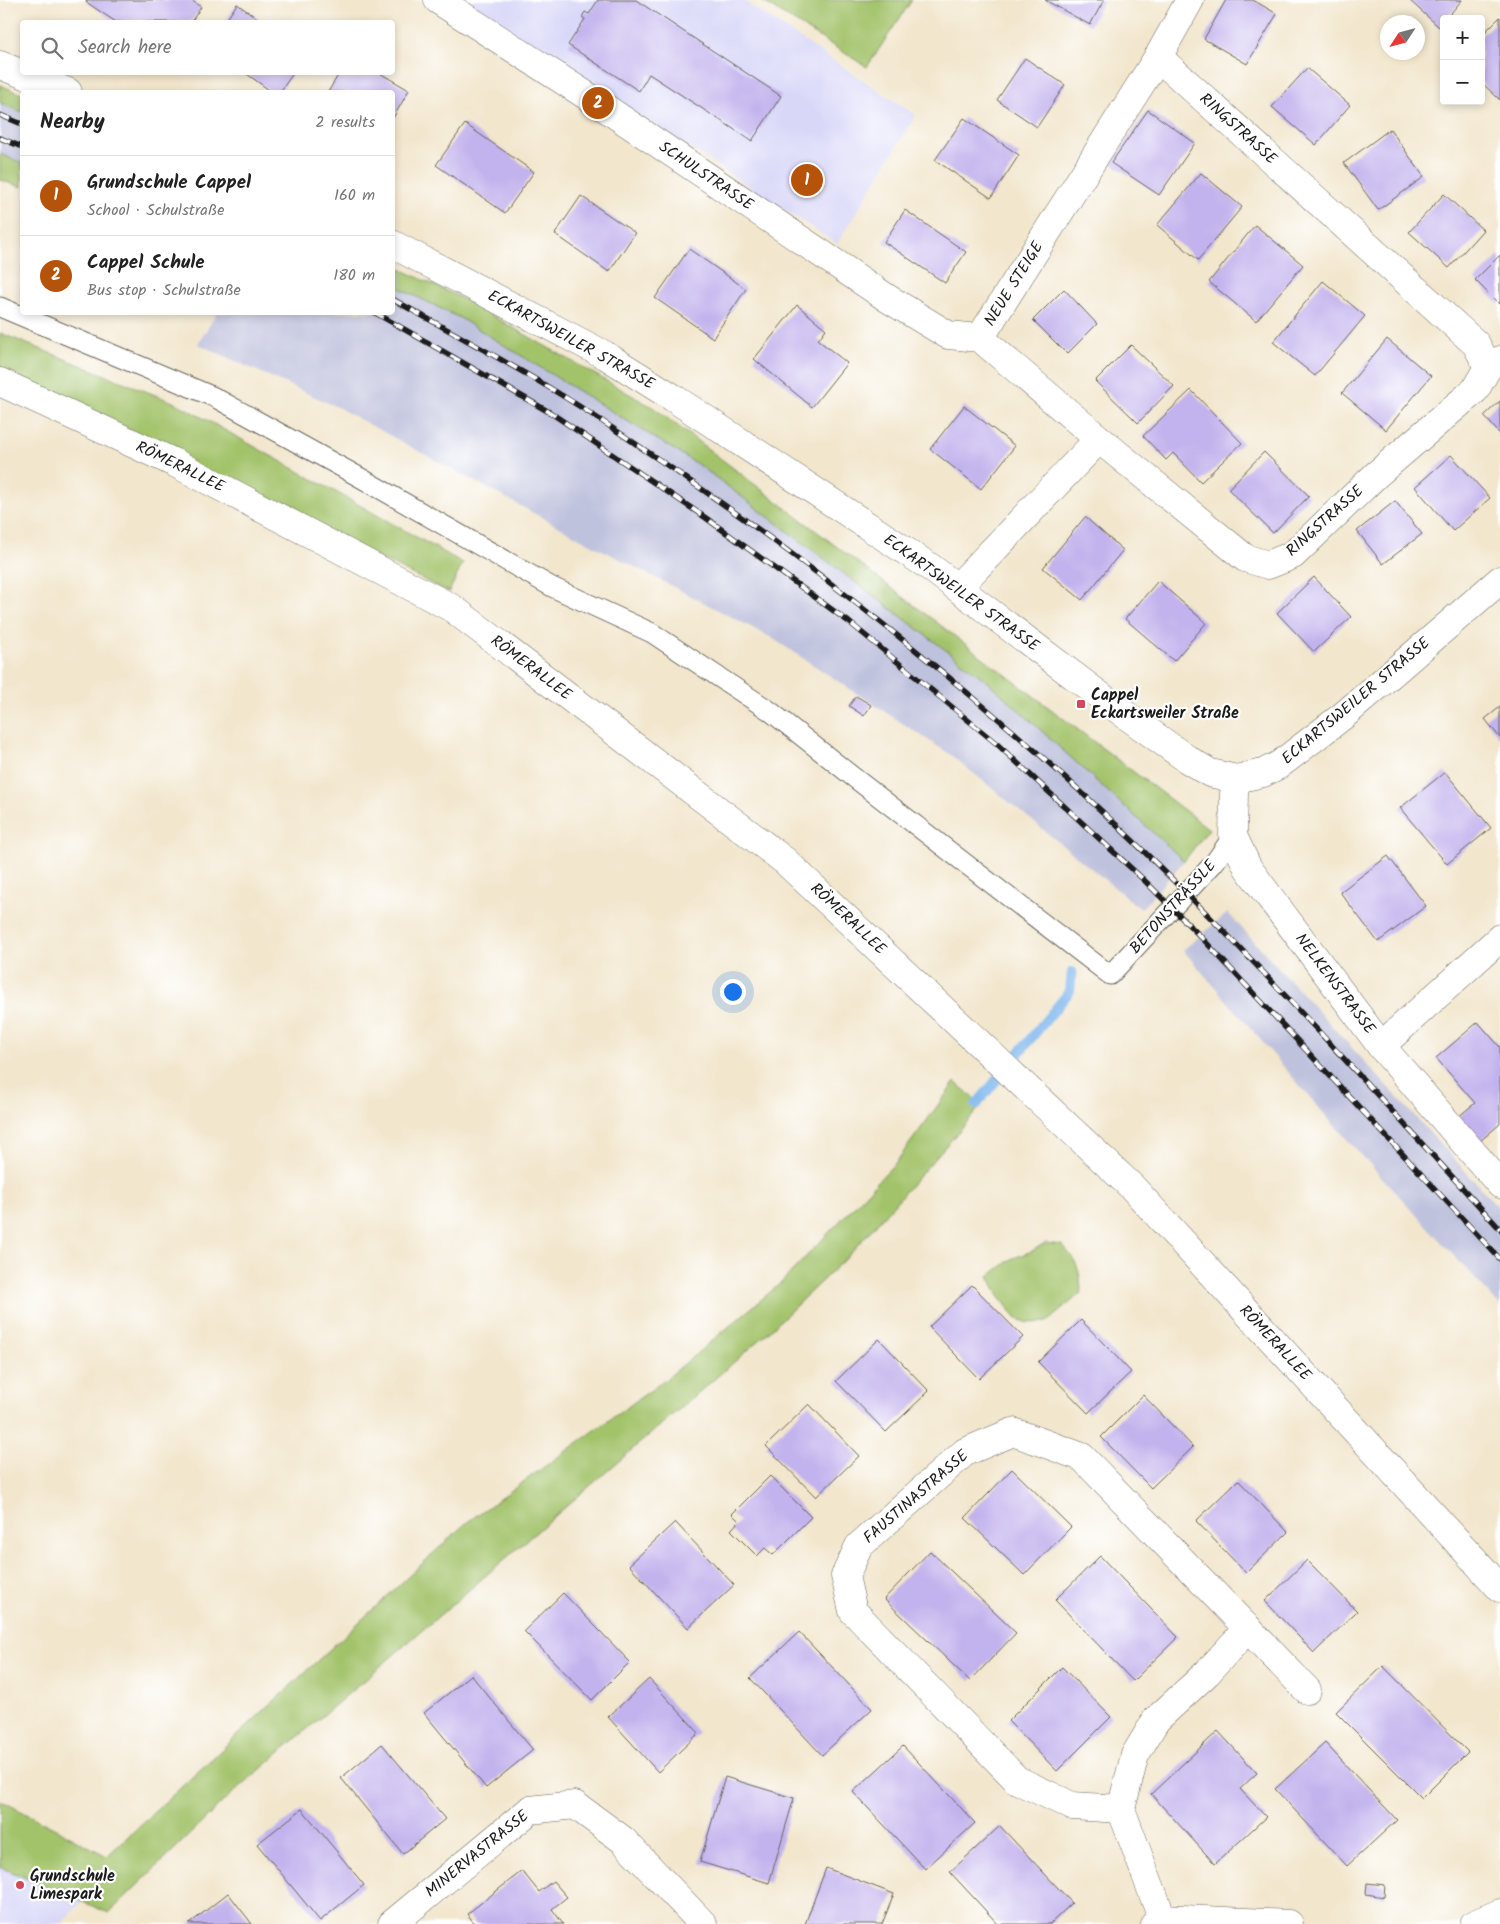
<!DOCTYPE html>
<meta charset="utf-8">
<style>
body{margin:0;font-family:Kalam,sans-serif;background:#f6f6f6;color:#222}
.controls{position:absolute;right:15px;top:15px;display:grid;overflow:hidden;border-radius:5px;box-shadow:0 2px 8px #0003}
.controls button{width:45px;height:45px;display:grid;place-items:center;padding:0;border:0;border-bottom:1px solid #e0e0e0;background:#fff;color:#222;font:25px sans-serif}
.compass{position:absolute;left:1380px;top:15px;width:45px;height:45px;border-radius:50%;background:#fff;box-shadow:0 2px 8px #0003;rotate:234deg}
.you{position:absolute;left:732px;top:991px;width:18px;height:18px;margin:-12px;border:4px solid #fff;border-radius:50%;background:#1a73e8;box-shadow:0 0 0 8px #1a73e833}
.badge{display:grid;place-items:center;width:32px;height:32px;border-radius:50%;background:#b45309;color:#fff;font-size:16px;font-weight:700}
.pin{position:absolute;translate:-50% -50%;border:2px solid #fff;box-shadow:0 1px 5px #0006}
.list{margin:0;padding:0;list-style:none}
h2{display:flex;justify-content:space-between;align-items:center;height:65px;margin:0;padding:0 20px;font-size:21px}
h2 small{font-size:16px;font-weight:400;color:#767676}
.list li{display:grid;grid-template-columns:32px 1fr auto;gap:15px;align-items:center;box-sizing:border-box;height:80px;padding:0 20px;border-top:1px solid #e0e0e0}
.list b{display:block;font-size:19px;white-space:nowrap}
.list p{margin:0;font-size:16px;white-space:nowrap;color:#767676}
.list em{font-size:16px;font-style:normal;color:#767676}
.icon{flex:none;width:28px;height:28px;fill:none;stroke:currentColor;stroke-width:2;stroke-linecap:round;stroke-linejoin:round}
.map{position:relative;flex:none;width:1500px;height:1924px;overflow:hidden}
.search{position:absolute;background:#fff;box-shadow:0 2px 8px #0003;left:20px;top:20px;width:375px;height:55px;display:flex;align-items:center;gap:12px;box-sizing:border-box;padding:0 18px;border-radius:5px;color:#767676;font-size:19px}
.panel{position:absolute;background:#fff;box-shadow:0 2px 8px #0003;left:20px;top:90px;width:375px;height:225px;border-radius:5px}
.map>svg:first-child{display:block}
.built{fill:#d8d7f8}
.industrial{fill:#bfc2dd}
.green{fill:#a3c36b;stroke:#607044}
.lines{fill:none;stroke-linecap:round;stroke-linejoin:round}
.stream{stroke:#7db5ed;stroke-width:10}
.building{fill:#c2b2ed}
.service-casing{stroke:#67635a;stroke-width:21}
.minor-casing{stroke:#67635a;stroke-width:29}
.tertiary-casing{stroke:#67635a;stroke-width:29}
.service{stroke:#fff;stroke-width:19}
.minor{stroke:#fff;stroke-width:28}
.tertiary{stroke:#fff;stroke-width:28}
.rail-casing{stroke:#1c1c1c;stroke-width:5.5}
.rail{stroke:#fff;stroke-width:4;stroke-dasharray:11;stroke-linecap:butt}
.poi-dot{fill:#d1495b;stroke:#fff;stroke-width:2}
.labels{text-anchor:middle;dominant-baseline:central;stroke-width:4.5;stroke-linejoin:round;paint-order:stroke}
.street-label{font-size:16px;fill:#1c1c1c;stroke:#fff}
.poi-label{font-size:16px;font-weight:bold;fill:#1c1c1c;stroke:#fff;text-anchor:start}
</style>
<div class="map">
<svg width="1500" height="1924" viewBox="0 0 1500 1924">
<rect width="100%" height="100%" fill="#fff"/>
<filter id="ink" filterUnits="userSpaceOnUse"><feTurbulence type="fractalNoise" baseFrequency=".02" numOctaves="2"/><feDisplacementMap in="SourceGraphic" scale="10" xChannelSelector="R" yChannelSelector="G"/><feConvolveMatrix kernelMatrix="1 2 1 2 8 2 1 2 1" color-interpolation-filters="sRGB"/></filter>
<filter id="wash" filterUnits="userSpaceOnUse"><feTurbulence type="fractalNoise" baseFrequency=".0096" numOctaves="4" result="noise"/><feDisplacementMap in="SourceGraphic" scale="20" xChannelSelector="R" yChannelSelector="G"/><feGaussianBlur stdDeviation="1.12" result="paint"/><feColorMatrix in="noise" values="0 0 0 0 0 0 0 0 0 0 0 0 0 0 0 0 0 1.4 0 .05"/><feComposite in="paint" operator="in"/></filter>
<g filter="url(#wash)">
<rect width="100%" height="100%" fill="#f2e6cc"/>
<g class="built">
<path d="M 464,0 L 742,0 L 916,115 L 837,244 Z"/>
<path d="M 0,1867 L 82,1902 L 61,1924 L 0,1924 Z"/>
</g>
<g class="industrial">
<path d="M 0,103 L 22,112 L 22,163 L 0,154 Z"/>
<path d="M 393,285 L 460,318 L 702,467 L 987,681 L 1184,861 L 1141,909 L 951,755 L 772,638 L 602,550 L 337,407 L 198,344 L 217,313 L 392,312 Z"/>
<path d="M 1228,913 L 1500,1209 L 1500,1306 L 1333,1124 L 1183,950 Z"/>
</g>
<g class="green">
<path d="M 760,0 L 912,0 L 867,67 Z"/>
<path d="M 0,85 L 22,94 L 22,112 L 0,103 Z"/>
<path d="M 0,154 L 22,163 L 22,187 L 0,180 Z"/>
<path d="M 392,265 L 461,298 L 654,408 L 1209,829 L 1184,861 L 987,681 L 702,467 L 460,318 L 393,285 Z"/>
<path d="M 0,333 L 178,404 L 463,563 L 449,592 L 0,375 Z"/>
<path d="M 955,1082 L 982,1105 L 849,1255 L 762,1338 L 226,1799 L 109,1913 L 0,1867 L 0,1800 L 107,1856 L 466,1523 L 665,1380 L 781,1283 L 897,1161 Z"/>
<path d="M 1045,1243 L 1062,1245 C 1078,1263 1080,1269 1081,1293 L 1047,1322 L 1028,1323 L 1016,1318 L 999,1296 L 989,1276 L 1011,1259 L 1032,1251 Z"/>
</g>
<g class="lines">
<path class="stream" d="M 976,1105 L 1070,991 L 1072,972"/>
</g>
<g id="blocks">
<g class="building">
<path d="M 87,0 L 191,0 L 201,7 L 191,22 L 116,22 L 86,2 Z"/>
<path d="M 598,0 L 636,0 L 781,96 L 752,141 L 649,74 L 639,91 L 568,45 L 585,19 L 582,17 L 585,12 L 589,14 Z"/>
<path d="M 1045,0 L 1104,0 L 1090,25 Z"/>
<path d="M 1226,0 L 1253,0 L 1277,14 L 1247,64 L 1204,39 Z"/>
<path d="M 1409,0 L 1462,0 L 1439,27 Z"/>
<path d="M 237,4 L 263,22 L 225,22 Z"/>
<path d="M 1500,17 L 1500,100 L 1481,82 L 1481,36 Z"/>
<path d="M 1025,58 L 1065,85 L 1037,127 L 997,100 Z"/>
<path d="M 1307,68 L 1350,105 L 1316,145 L 1272,107 Z"/>
<path d="M 244,72 L 294,72 L 280,92 L 272,92 Z"/>
<path d="M 340,72 L 378,72 L 409,90 L 392,120 L 392,92 L 328,92 Z"/>
<path d="M 1148,110 L 1195,143 L 1159,195 L 1111,163 Z"/>
<path d="M 964,118 L 1019,155 L 991,198 L 935,160 Z"/>
<path d="M 465,124 L 534,172 L 505,213 L 436,165 Z"/>
<path d="M 1390,129 L 1424,177 L 1378,210 L 1344,163 Z"/>
<path d="M 1201,173 L 1242,207 L 1198,260 L 1157,225 Z"/>
<path d="M 1444,194 L 1483,230 L 1449,268 L 1409,232 Z"/>
<path d="M 581,196 L 635,233 L 609,272 L 555,234 Z"/>
<path d="M 905,210 L 966,252 L 945,283 L 884,242 Z"/>
<path d="M 1255,225 L 1303,265 L 1256,321 L 1209,282 Z"/>
<path d="M 689,249 L 746,289 L 713,338 L 655,298 Z"/>
<path d="M 1500,255 L 1500,305 L 1475,280 Z"/>
<path d="M 1323,281 L 1365,316 L 1315,376 L 1273,342 Z"/>
<path d="M 1064,289 L 1097,324 L 1067,354 L 1033,320 Z"/>
<path d="M 797,305 L 826,329 L 818,340 L 847,363 L 812,407 L 754,359 Z"/>
<path d="M 1387,339 L 1431,376 L 1386,430 L 1342,393 Z"/>
<path d="M 1131,345 L 1174,386 L 1138,423 L 1095,381 Z"/>
<path d="M 1191,390 L 1242,443 L 1201,482 L 1173,453 L 1166,460 L 1143,436 Z"/>
<path d="M 1500,401 L 1500,434 L 1484,416 Z"/>
<path d="M 964,406 L 1015,446 L 981,489 L 930,449 Z"/>
<path d="M 1264,452 L 1309,496 L 1273,533 L 1228,489 Z"/>
<path d="M 1451,455 L 1490,498 L 1453,531 L 1415,487 Z"/>
<path d="M 1395,501 L 1422,534 L 1383,564 L 1357,531 Z"/>
<path d="M 1085,517 L 1123,550 L 1082,600 L 1043,568 Z"/>
<path d="M 1314,577 L 1351,617 L 1314,652 L 1277,613 Z"/>
<path d="M 1158,581 L 1206,623 L 1174,661 L 1125,619 Z"/>
<path d="M 856,696 L 871,705 L 864,716 L 849,706 Z"/>
<path d="M 1500,707 L 1500,738 L 1485,719 Z"/>
<path d="M 1445,772 L 1491,828 L 1447,864 L 1400,808 Z"/>
<path d="M 1388,856 L 1426,906 L 1378,942 L 1340,892 Z"/>
<path d="M 1478,1022 L 1500,1047 L 1500,1124 L 1479,1142 L 1458,1117 L 1475,1103 L 1436,1058 Z"/>
<path d="M 972,1285 L 1023,1337 L 979,1379 L 929,1327 Z"/>
<path d="M 1081,1320 L 1131,1372 L 1088,1413 L 1038,1362 Z"/>
<path d="M 879,1339 L 929,1391 L 886,1432 L 836,1381 Z"/>
<path d="M 1143,1395 L 1193,1447 L 1151,1488 L 1101,1437 Z"/>
<path d="M 809,1404 L 859,1456 L 816,1497 L 766,1446 Z"/>
<path d="M 1012,1469 L 1071,1527 L 1024,1575 L 965,1518 Z"/>
<path d="M 770,1476 L 811,1517 L 773,1555 L 765,1548 L 757,1556 L 731,1530 L 739,1521 L 732,1514 Z"/>
<path d="M 1238,1480 L 1288,1532 L 1246,1573 L 1196,1521 Z"/>
<path d="M 675,1522 L 734,1585 L 688,1628 L 629,1565 Z"/>
<path d="M 930,1551 L 1016,1633 L 970,1681 L 884,1599 Z"/>
<path d="M 1100,1556 L 1178,1637 L 1133,1681 L 1055,1600 Z"/>
<path d="M 1307,1560 L 1357,1611 L 1314,1653 L 1265,1601 Z"/>
<path d="M 563,1593 L 630,1662 L 592,1700 L 524,1631 Z"/>
<path d="M 799,1632 L 872,1709 L 822,1755 L 750,1678 Z"/>
<path d="M 1383,1666 L 1468,1752 L 1422,1798 L 1336,1712 Z"/>
<path d="M 1062,1667 L 1111,1717 L 1057,1771 L 1008,1721 Z"/>
<path d="M 471,1675 L 533,1750 L 486,1788 L 424,1713 Z"/>
<path d="M 649,1679 L 699,1733 L 658,1772 L 608,1717 Z"/>
<path d="M 1218,1731 L 1257,1773 L 1240,1789 L 1266,1817 L 1215,1864 L 1151,1794 Z"/>
<path d="M 1325,1743 L 1397,1820 L 1347,1866 L 1275,1789 Z"/>
<path d="M 382,1744 L 445,1819 L 403,1854 L 341,1778 Z"/>
<path d="M 903,1746 L 975,1823 L 925,1869 L 853,1792 Z"/>
<path d="M 725,1777 L 794,1798 L 769,1883 L 700,1862 Z"/>
<path d="M 302,1809 L 364,1885 L 320,1921 L 257,1844 Z"/>
<path d="M 1000,1826 L 1072,1903 L 1050,1924 L 998,1924 L 950,1872 Z"/>
<path d="M 826,1868 L 894,1894 L 882,1924 L 805,1924 Z"/>
<path d="M 522,1871 L 539,1892 L 553,1881 L 567,1897 L 552,1909 L 563,1924 L 475,1924 L 467,1914 Z"/>
<path d="M 1367,1883 L 1385,1885 L 1384,1897 L 1366,1894 Z"/>
<path d="M 228,1893 L 252,1924 L 189,1924 Z"/>
</g>
</g>
</g>
<g filter="url(#ink)">
<use href="#blocks" fill-opacity="0" stroke="#67635a" stroke-width="1"/>
<g class="lines">
<defs>
<path id="service" d="M 0,307 L 214,397 L 361,478 L 552,587 L 652,633 L 770,711 L 852,776 L 1110,975 L 1214,863 L 1233,836"/>
<g id="minor">
<path d="M 438,0 L 598,103 L 887,298 L 948,335 L 980,338"/>
<path d="M 1158,57 L 1476,344 L 1488,367"/>
<path d="M 980,338 L 1099,439 L 1245,558 L 1268,565 L 1293,555 L 1376,475 L 1475,390 L 1488,367 L 1500,360"/>
<path d="M 980,338 L 1158,57 L 1190,0"/>
<path d="M 958,587 L 1099,439"/>
<path d="M 1236,779 L 1234,794 L 1233,836 L 1248,868 L 1381,1046 L 1500,1184"/>
<path d="M 1381,1046 L 1500,938"/>
<path d="M 1121,1809 L 1072,1806 L 1017,1780 L 853,1611 L 845,1576 L 859,1546 L 965,1452 L 1013,1432 L 1082,1457 L 1307,1690"/>
<path d="M 1162,1918 L 1121,1809 L 1135,1755 L 1156,1720 L 1207,1673 L 1248,1628"/>
<path d="M 392,1924 L 530,1810 L 575,1805 L 623,1840 L 703,1924"/>
<path d="M 1155,1924 L 1162,1918 L 1289,1924"/>
<path d="M 1474,1924 L 1500,1913"/>
</g>
<g id="tertiary">
<path d="M 0,65 L 68,92"/>
<path d="M 392,244 L 605,355 L 672,397 L 930,567 L 1127,716 L 1187,759 L 1210,773 L 1236,779 L 1263,773 L 1279,765 L 1344,715 L 1500,580"/>
<path d="M 0,382 L 175,463 L 452,608 L 785,861 L 1133,1188 L 1500,1588"/>
</g>
</defs>
<use href="#service" class="service-casing"/>
<use href="#minor" class="minor-casing"/>
<use href="#tertiary" class="tertiary-casing"/>
<use href="#service" class="service"/>
<use href="#minor" class="minor"/>
<use href="#tertiary" class="tertiary"/>
<defs>
<g id="rail">
<path d="M 0,115 L 22,124"/>
<path d="M 0,138 L 22,147"/>
<path d="M 392,299 C 448,330 504,360 558,393 C 593,414 627,438 661,461 C 782,543 898,633 1009,728 C 1187,880 1342,1057 1500,1229"/>
<path d="M 374,312 L 551,413 L 706,518 L 849,622 L 997,744 L 1145,881 L 1203,939 L 1500,1259"/>
</g>
</defs>
<use href="#rail" class="rail-casing"/>
<use href="#rail" class="rail"/>
</g>
</g>
<g class="poi-dot">
<rect x="1076" y="699" width="10" height="10" rx="2.5"/>
<circle cx="20" cy="1885" r="5"/>
</g>
<g class="labels">
<g class="street-label">
<text transform="translate(1238 129) rotate(42)">RINGSTRASSE</text>
<text transform="translate(706 176) rotate(34)">SCHULSTRASSE</text>
<text transform="translate(1014 284) rotate(-58)">NEUE STEIGE</text>
<text transform="translate(571 340) rotate(29)">ECKARTSWEILER STRASSE</text>
<text transform="translate(180 467) rotate(26)">RÖMERALLEE</text>
<text transform="translate(1325 521) rotate(-42)">RINGSTRASSE</text>
<text transform="translate(961 593) rotate(36)">ECKARTSWEILER STRASSE</text>
<text transform="translate(531 668) rotate(37)">RÖMERALLEE</text>
<text transform="translate(1356 701) rotate(-40)">ECKARTSWEILER STRASSE</text>
<text transform="translate(1173 907) rotate(-48)">BETONSTRÄSSLE</text>
<text transform="translate(848 919) rotate(43)">RÖMERALLEE</text>
<text transform="translate(1335 984) rotate(53)">NELKENSTRASSE</text>
<text transform="translate(1275 1343) rotate(47)">RÖMERALLEE</text>
<text transform="translate(916 1497) rotate(-41)">FAUSTINASTRASSE</text>
<text transform="translate(477 1854) rotate(-39)">MINERVASTRASSE</text>
</g>
<g class="poi-label">
<text x="1091" y="695">Cappel<tspan x="1091" dy="18">Eckartsweiler Straße</tspan></text>
<text x="30" y="1876">Grundschule<tspan x="30" dy="18">Limespark</tspan></text>
</g>
</g>
</svg>
<div class="controls">
<button>+</button>
<button>−</button>
</div>
<svg class="compass" viewBox="-18 -18 36 36"><path d="M0-13l5 13h-10z" fill="#e53935"/><path d="M0 13l5-13h-10z" fill="#767676"/></svg>
<div class="you"></div>
<div class="pin badge" style="left:807px;top:180px">1</div>
<div class="pin badge" style="left:598px;top:103px">2</div>
<div class="search"><svg class="icon" aria-label="search" viewBox="0 0 24 24"><circle cx="10" cy="10" r="6"/><path d="M15 15l6 6"/></svg>Search here</div>
<section class="panel">
<h2>Nearby<small>2 results</small></h2>
<ul class="list">
<li><span class="badge">1</span><div><b>Grundschule Cappel</b><p>School · Schulstraße</p></div><em>160 m</em></li>
<li><span class="badge">2</span><div><b>Cappel Schule</b><p>Bus stop · Schulstraße</p></div><em>180 m</em></li>
</ul>
</section>
</div>
